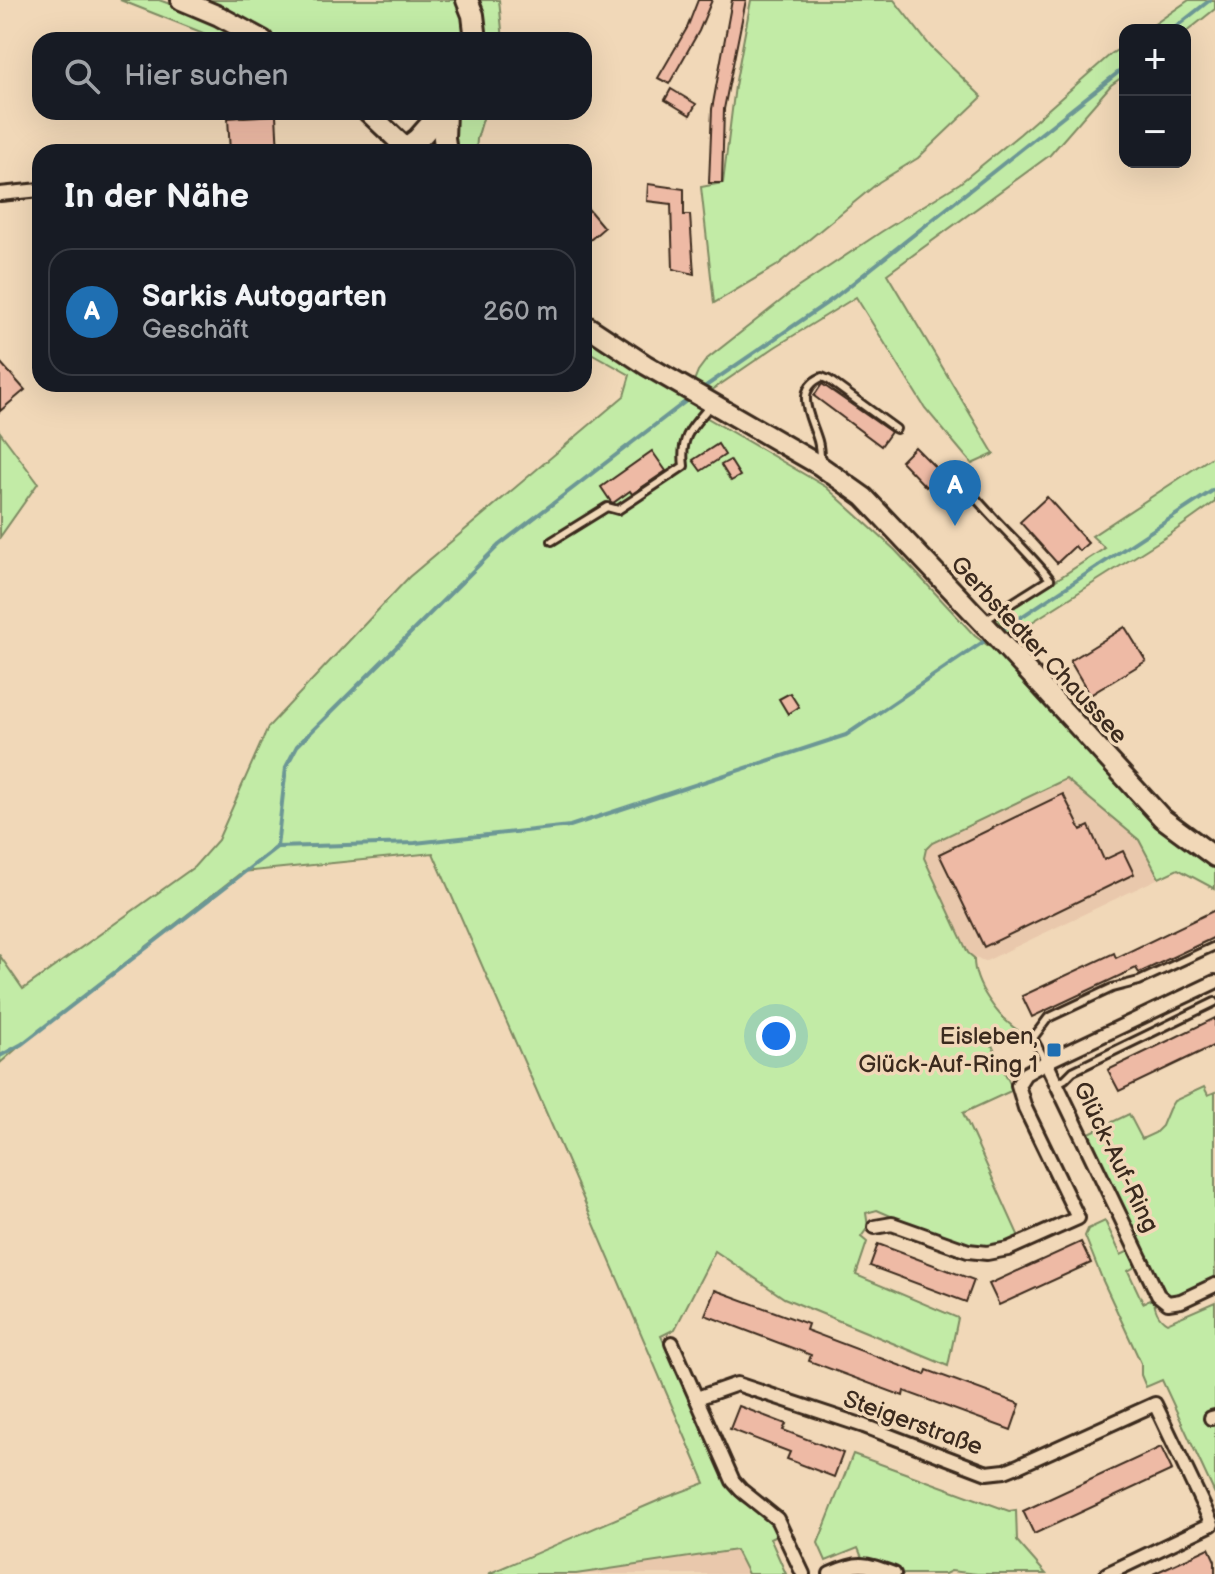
<!DOCTYPE html>
<html lang="de">
<meta charset="utf-8">
<style>
body{margin:0;font-family:"Balsamiq Sans",sans-serif;background:#242831;color:#f1f3f6}
.controls{position:absolute;right:24px;top:24px;display:grid;overflow:hidden;border-radius:16px;box-shadow:0 8px 32px #0002}
.controls button{width:72px;height:72px;display:grid;place-items:center;padding:0;border:0;border-bottom:2px solid #363941;background:#171b24;color:#f1f3f6;font:40px sans-serif}
.you{position:absolute;left:776px;top:1036px;width:28px;height:28px;margin:-20px;border:6px solid #fff;border-radius:50%;background:#1a73e8;box-shadow:0 0 0 12px #1a73e833}
.badge{display:grid;place-items:center;width:52px;height:52px;border-radius:50%;background:#1f6fb2;color:#fff;font-size:26px;font-weight:700}
.pin{position:absolute;translate:-50% -66px;filter:drop-shadow(0 2px 4px #0008)}
.pin::after{content:'';position:absolute;top:42px;width:28px;height:24px;background:inherit;clip-path:polygon(0 0,100% 0,50% 100%)}
.list{margin:0;padding:0;list-style:none}
h2{display:flex;justify-content:space-between;align-items:center;height:104px;margin:0;padding:0 32px;font-size:34px}
h2 small{font-size:26px;font-weight:400;color:#9ea1a6}
.list li{display:grid;grid-template-columns:52px 1fr auto;gap:24px;align-items:center;box-sizing:border-box;height:128px;margin:0 16px 16px;padding:0 16px;border:2px solid #363941;border-radius:24px}
.list b{display:block;font-size:30px;white-space:nowrap}
.list p{margin:0;font-size:26px;white-space:nowrap;color:#9ea1a6}
.list em{font-size:26px;font-style:normal;color:#9ea1a6}
.icon{flex:none;width:44px;height:44px;fill:none;stroke:currentColor;stroke-width:2;stroke-linecap:round;stroke-linejoin:round}
.map{position:relative;flex:none;width:1215px;height:1574px;overflow:hidden}
.search{position:absolute;background:#171b24;box-shadow:0 8px 32px #0002;left:32px;top:32px;width:560px;height:88px;display:flex;align-items:center;gap:20px;box-sizing:border-box;padding:0 28px;border-radius:24px;color:#9ea1a6;font-size:30px}
.panel{position:absolute;background:#171b24;box-shadow:0 8px 32px #0002;left:32px;top:144px;width:560px;height:248px;border-radius:24px}
.map>svg:first-child{display:block}
.built{fill:#e9c8ac}
.green{fill:#c2eba6;stroke:#7e8a62;stroke-width:2}
.lines{fill:none;stroke-linecap:round;stroke-linejoin:round}
.stream{stroke:#6c9795;stroke-width:4}
.building{fill:#eebaa5;stroke:#3b2a1e;stroke-width:2}
.service-casing{stroke:#3b2a1e;stroke-width:12}
.minor-casing{stroke:#3b2a1e;stroke-width:18}
.secondary-casing{stroke:#3b2a1e;stroke-width:24}
.primary-casing{stroke:#3b2a1e;stroke-width:26}
.service{stroke:#f1d8b8;stroke-width:6}
.minor{stroke:#f1d8b8;stroke-width:12}
.secondary{stroke:#f1d8b8;stroke-width:18}
.primary{stroke:#f1d8b8;stroke-width:20}
.poi-dot{fill:#1f6fb2;stroke:#f1d8b8;stroke-width:3}
.labels{text-anchor:middle;dominant-baseline:central;stroke-width:7;stroke-linejoin:round;paint-order:stroke}
.street-label{font-size:24px;fill:#3b2a1e;stroke:#f1d8b8}
.poi-label{font-size:24px;fill:#3b2a1e;stroke:#f1d8b8;text-anchor:end}
</style>
<div class="map">
<svg width="1215" height="1574" viewBox="0 0 1215 1574">
<rect width="100%" height="100%" fill="#f1d8b8"/>
<filter id="ink" filterUnits="userSpaceOnUse"><feTurbulence type="fractalNoise" baseFrequency=".0125" numOctaves="2"/><feDisplacementMap in="SourceGraphic" scale="16" xChannelSelector="R" yChannelSelector="G"/><feConvolveMatrix kernelMatrix="1 2 1 2 8 2 1 2 1" color-interpolation-filters="sRGB"/></filter>
<g filter="url(#ink)">
<g class="built">
<path d="M 1066,779 L 1139,840 L 1159,878 L 986,961 L 974,958 L 968,953 L 923,858 L 926,849 L 932,843 Z"/>
<path d="M 736,1550 L 748,1574 L 576,1574 Z"/>
</g>
<g class="green">
<path d="M 120,0 L 159,0 L 200,15 L 246,40 L 221,40 Z"/>
<path d="M 205,0 L 455,0 L 462,14 L 464,40 L 280,40 L 245,19 Z"/>
<path d="M 479,0 L 499,0 L 503,40 L 485,40 L 486,28 Z"/>
<path d="M 751,0 L 894,0 L 931,47 L 982,97 L 918,158 L 879,182 L 778,265 L 714,303 L 701,187 L 723,183 L 735,86 Z"/>
<path d="M 1189,0 L 1215,0 L 1215,9 L 1185,33 L 1185,30 L 1146,30 Z"/>
<path d="M 1125,45 L 1125,75 L 1111,85 L 1050,155 L 887,274 L 994,454 L 972,464 L 925,408 L 856,297 L 775,347 L 712,390 L 694,381 L 698,371 L 707,359 L 797,288 L 881,232 L 960,183 L 1020,134 L 1111,54 Z"/>
<path d="M 459,112 L 485,112 L 477,139 L 476,152 L 452,152 L 451,129 Z"/>
<path d="M 584,335 L 615,357 L 701,406 L 699,413 L 826,487 L 895,550 L 975,636 L 990,647 L 993,645 L 1215,862 L 1215,889 L 1178,869 L 1159,878 L 1139,840 L 1066,779 L 932,843 L 926,849 L 924,858 L 968,953 L 974,958 C 973,983 998,1018 1019,1031 L 990,1041 L 1013,1090 L 963,1113 L 1020,1239 C 1006,1243 992,1249 977,1248 C 947,1245 906,1222 877,1210 L 866,1213 L 868,1227 L 861,1237 L 867,1242 L 856,1275 L 958,1318 L 948,1366 L 784,1298 L 715,1251 L 675,1329 L 661,1336 L 731,1490 L 741,1501 L 771,1520 L 778,1534 L 770,1538 L 786,1574 L 748,1574 L 736,1550 L 576,1574 L 488,1574 L 662,1499 L 705,1483 L 559,1142 L 433,853 L 242,872 L 22,1044 L 0,1063 L 0,956 L 23,989 L 194,867 L 218,840 L 268,727 L 409,577 L 624,396 L 630,375 L 584,349 Z"/>
<path d="M 0,432 L 38,483 L 0,537 Z"/>
<path d="M 1215,455 L 1215,502 L 1169,535 L 1010,636 L 996,619 L 1105,548 L 1092,536 Z"/>
<path d="M 1204,1087 L 1208,1095 L 1215,1092 L 1215,1280 L 1177,1297 L 1166,1295 L 1157,1285 L 1085,1135 L 1129,1114 L 1142,1139 L 1155,1133 L 1162,1126 L 1169,1109 L 1174,1101 Z"/>
<path d="M 1105,1221 L 1121,1255 L 1131,1250 L 1138,1265 L 1128,1271 L 1143,1303 L 1154,1298 C 1154,1308 1158,1318 1167,1323 L 1215,1302 L 1215,1494 L 1162,1380 L 1146,1387 L 1141,1375 L 1141,1363 L 1103,1281 L 1085,1236 L 1088,1229 Z"/>
<path d="M 853,1454 L 1009,1511 L 1016,1510 L 1017,1541 L 1046,1574 L 977,1574 L 951,1571 L 945,1574 L 903,1574 L 863,1560 L 858,1548 L 826,1561 L 818,1543 Z"/>
</g>
<g class="lines">
<g class="stream">
<path d="M 1172,30 L 1210,0"/>
<path d="M 700,390 L 834,298 L 1125,67"/>
<path d="M 1000,631 L 1215,489"/>
<path d="M 277,847 L 415,843 L 570,826 L 846,735 L 989,638"/>
<path d="M 0,1056 L 22,1044 L 277,847 L 286,767 L 297,746 L 499,545 L 690,398"/>
</g>
</g>
<g class="building">
<path d="M 698,0 L 712,0 L 699,31 L 669,84 L 658,78 L 687,28 Z"/>
<path d="M 732,0 L 746,0 L 724,109 L 722,183 L 709,183 L 712,109 Z"/>
<path d="M 671,89 L 696,104 L 690,115 L 665,100 Z"/>
<path d="M 276,115 L 278,152 L 230,152 L 228,118 Z"/>
<path d="M 648,184 L 684,189 L 684,215 L 690,215 L 694,274 L 673,269 L 671,204 L 647,201 Z"/>
<path d="M 584,204 L 604,228 L 590,240 L 584,233 Z"/>
<path d="M 0,362 L 25,390 L 0,411 Z"/>
<path d="M 822,384 L 891,432 L 881,446 L 814,396 Z"/>
<path d="M 718,444 L 725,455 L 701,471 L 693,460 Z"/>
<path d="M 915,447 L 940,472 L 926,487 L 901,461 Z"/>
<path d="M 652,451 L 666,471 L 632,494 L 630,491 L 613,503 L 611,502 L 601,487 Z"/>
<path d="M 730,460 L 740,476 L 731,481 L 721,465 Z"/>
<path d="M 1047,497 L 1088,543 L 1079,551 L 1075,546 L 1057,563 L 1020,522 Z"/>
<path d="M 1125,627 L 1146,661 L 1090,695 L 1070,661 Z"/>
<path d="M 790,693 L 799,707 L 788,714 L 779,699 Z"/>
<path d="M 1063,794 L 1081,830 L 1089,826 L 1104,860 L 1123,851 L 1134,874 L 984,947 L 939,854 Z"/>
<path d="M 1215,910 L 1215,937 L 1139,973 L 1136,968 L 1032,1017 L 1022,996 L 1114,953 L 1116,958 Z"/>
<path d="M 1215,1018 L 1215,1045 L 1119,1091 L 1108,1070 Z"/>
<path d="M 1081,1242 L 1091,1263 L 999,1305 L 989,1284 Z"/>
<path d="M 878,1244 L 974,1280 L 966,1302 L 870,1266 Z"/>
<path d="M 715,1290 L 808,1324 L 806,1330 L 925,1375 L 927,1370 L 1020,1404 L 1011,1430 L 904,1391 L 903,1396 L 809,1361 L 811,1355 L 705,1315 Z"/>
<path d="M 739,1406 L 786,1424 L 783,1430 L 843,1453 L 834,1477 L 787,1459 L 790,1452 L 730,1429 Z"/>
<path d="M 1161,1447 L 1172,1470 L 1034,1534 L 1023,1511 Z"/>
<path d="M 1209,1548 L 1215,1561 L 1215,1574 L 1153,1574 Z"/>
</g>
<g class="lines">
<defs>
<g id="service">
<path d="M 820,461 C 820,454 820,448 818,441 C 812,419 792,390 822,377 L 829,380 L 896,429"/>
<path d="M 964,484 C 991,519 1023,545 1050,579 L 985,620"/>
<path d="M 552,541 L 607,507 L 618,510 L 684,466 C 680,436 692,427 710,406"/>
<path d="M 1046,1062 L 1033,1038 L 1048,1018 L 1112,988 L 1139,981 L 1215,946"/>
<path d="M 1056,1084 L 1065,1079 L 1073,1071 L 1215,1002"/>
</g>
<g id="minor">
<path d="M 0,194 L 40,190"/>
<path d="M 1215,982 L 1046,1062 L 1158,1295 L 1168,1303 L 1181,1301 L 1215,1285"/>
<path d="M 875,1227 L 892,1224 L 968,1251 L 987,1253 L 1008,1249 L 1078,1218 L 1025,1108 L 1018,1085 L 1025,1074 L 1046,1062"/>
<path d="M 672,1343 L 733,1481 L 741,1490 L 777,1519 L 803,1574"/>
<path d="M 697,1398 L 737,1384 L 864,1426 L 987,1473 L 1005,1471 L 1020,1465 L 1155,1404 L 1212,1524 L 1107,1574"/>
<path d="M 1211,1418 L 1215,1417"/>
<path d="M 830,1574 C 859,1561 864,1563 894,1574"/>
</g>
<g id="secondary">
<path d="M 181,0 L 219,16 L 263,40"/>
<path d="M 368,112 L 410,152"/>
<path d="M 584,324 L 646,365 L 819,465 L 864,497 L 988,628 L 1162,818 L 1215,857"/>
</g>
<g id="primary">
<path d="M 467,0 L 473,15 L 476,40"/>
<path d="M 445,112 L 444,138 L 446,152"/>
<path d="M 406,148 L 418,139 L 442,112"/>
</g>
</defs>
<use href="#service" class="service-casing"/>
<use href="#minor" class="minor-casing"/>
<use href="#secondary" class="secondary-casing"/>
<use href="#primary" class="primary-casing"/>
<use href="#service" class="service"/>
<use href="#minor" class="minor"/>
<use href="#secondary" class="secondary"/>
<use href="#primary" class="primary"/>
</g>
</g>
<rect class="poi-dot" x="1046" y="1042" width="16" height="16" rx="4"/>
<g class="labels">
<g class="street-label">
<text transform="translate(1039 650) rotate(47)">Gerbstedter Chaussee</text>
<text transform="translate(1116 1157) rotate(64)">Glück-Auf-Ring</text>
<text transform="translate(913 1423) rotate(20)">Steigerstraße</text>
</g>
<g class="poi-label">
<text x="1038" y="1036">Eisleben,<tspan x="1038" dy="28">Glück-Auf-Ring 1</tspan></text>
</g>
</g>
</svg>
<div class="controls">
<button>+</button>
<button>−</button>
</div>
<div class="you"></div>
<div class="pin badge" style="left:955px;top:526px">A</div>
<div class="search"><svg class="icon" aria-label="search" viewBox="0 0 24 24"><circle cx="10" cy="10" r="6"/><path d="M15 15l6 6"/></svg>Hier suchen</div>
<section class="panel">
<h2>In der Nähe<small></small></h2>
<ul class="list">
<li><span class="badge">A</span><div><b>Sarkis Autogarten</b><p>Geschäft</p></div><em>260 m</em></li>
</ul>
</section>
</div>
